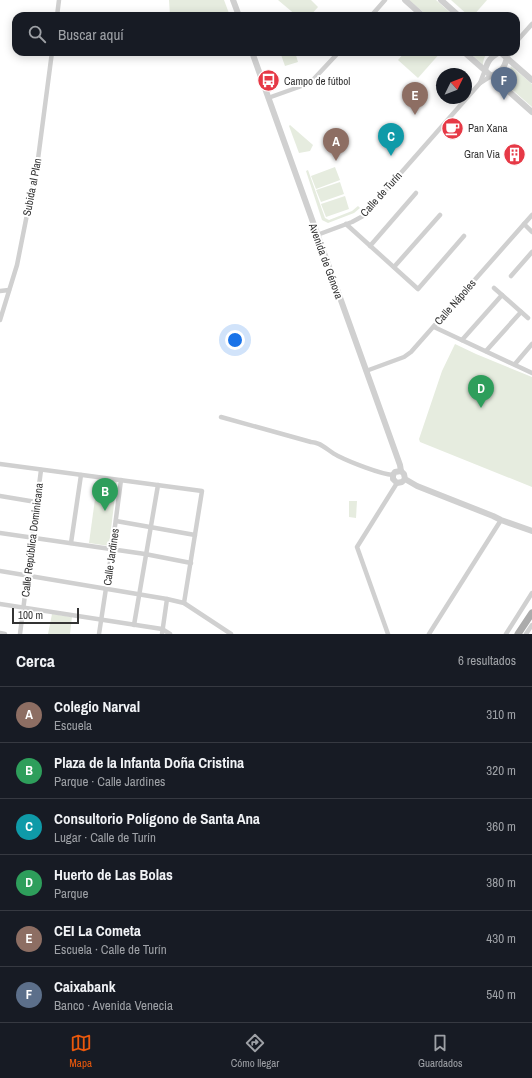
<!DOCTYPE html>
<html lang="es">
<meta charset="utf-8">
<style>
body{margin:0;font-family:"Archivo Narrow",sans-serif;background:#242831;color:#f1f3f6}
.compass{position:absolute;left:436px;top:68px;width:36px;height:36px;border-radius:50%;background:#171b24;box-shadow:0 2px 10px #0003;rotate:47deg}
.scale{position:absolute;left:12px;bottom:10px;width:67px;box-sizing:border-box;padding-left:4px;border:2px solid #333;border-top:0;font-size:11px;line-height:14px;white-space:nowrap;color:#333;-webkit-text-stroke:3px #fff;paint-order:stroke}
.you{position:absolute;left:235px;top:340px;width:14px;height:14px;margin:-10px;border:3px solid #fff;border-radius:50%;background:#1a73e8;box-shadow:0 0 0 6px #1a73e833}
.badge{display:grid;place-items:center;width:26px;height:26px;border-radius:50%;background:#ea580c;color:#fff;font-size:13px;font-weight:700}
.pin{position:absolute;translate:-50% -33px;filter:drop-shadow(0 1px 2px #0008)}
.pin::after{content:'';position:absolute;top:21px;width:14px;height:12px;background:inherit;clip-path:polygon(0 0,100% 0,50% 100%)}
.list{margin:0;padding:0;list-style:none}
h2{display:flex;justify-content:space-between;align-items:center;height:52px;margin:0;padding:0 16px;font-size:17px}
h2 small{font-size:13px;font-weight:400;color:#9ea1a6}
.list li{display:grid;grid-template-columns:26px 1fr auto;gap:12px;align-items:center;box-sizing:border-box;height:56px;padding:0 16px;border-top:1px solid #363941}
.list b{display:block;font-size:15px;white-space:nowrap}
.list p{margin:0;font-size:13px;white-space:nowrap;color:#9ea1a6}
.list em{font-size:13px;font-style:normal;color:#9ea1a6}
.icon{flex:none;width:22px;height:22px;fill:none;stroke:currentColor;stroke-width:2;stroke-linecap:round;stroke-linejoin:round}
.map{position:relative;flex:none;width:532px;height:634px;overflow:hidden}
.search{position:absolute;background:#171b24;box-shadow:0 2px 10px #0003;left:12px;right:12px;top:12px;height:44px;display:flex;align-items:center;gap:10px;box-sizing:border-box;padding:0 14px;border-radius:12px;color:#9ea1a6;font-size:15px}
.sheet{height:388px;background:#171b24}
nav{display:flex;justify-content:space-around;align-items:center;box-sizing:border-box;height:56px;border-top:1px solid #363941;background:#171b24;font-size:11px;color:#9ea1a6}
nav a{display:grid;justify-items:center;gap:2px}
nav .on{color:#ea580c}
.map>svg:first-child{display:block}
.green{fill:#e6ecdf}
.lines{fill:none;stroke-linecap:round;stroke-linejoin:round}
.minor{stroke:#d0d0d0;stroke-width:4.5}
.tertiary{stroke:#d0d0d0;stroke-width:6}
.primary{stroke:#ababab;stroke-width:7}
.labels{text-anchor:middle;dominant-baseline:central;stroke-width:4;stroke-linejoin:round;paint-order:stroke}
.poi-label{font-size:11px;fill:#333;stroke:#fff;text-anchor:start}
.street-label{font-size:11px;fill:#333;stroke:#fff}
</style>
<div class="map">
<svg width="532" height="634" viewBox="0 0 532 634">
<rect width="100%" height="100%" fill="#fff"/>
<g class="green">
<path d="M 169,0 L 224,0 L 230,16 L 170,16 Z"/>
<path d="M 278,0 L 311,0 L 318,7 L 310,16 L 297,16 Z"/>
<path d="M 409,0 L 436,0 L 454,16 L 428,16 Z"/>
<path d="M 451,0 L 487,0 L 473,16 L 469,16 Z"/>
<path d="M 280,52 L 295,52 L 298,62 L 285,66 Z"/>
<path d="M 405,52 L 441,52 L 418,78 L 398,60 Z"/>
<path d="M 469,52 L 492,52 C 486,53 483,58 483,65 Z"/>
<path d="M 511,66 L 532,84 L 532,107 L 499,78 L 508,75 Z"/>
<path d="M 290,125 L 313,145 L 310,151 L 299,153 L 289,126 Z"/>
<path d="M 335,167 L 340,180 L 316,189 L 311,176 Z"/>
<path d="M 308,170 L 325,218 L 329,220 L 352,211 L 358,206 L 360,208 L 354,213 L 328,223 L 322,220 L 306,171 Z"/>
<path d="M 340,182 L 344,194 L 321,202 L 316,190 Z"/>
<path d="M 345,196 L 349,209 L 326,217 L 321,204 Z"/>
<path d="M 455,344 L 476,354 L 532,377 L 532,487 L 420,442 L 419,439 L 442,371 Z"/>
<path d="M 98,477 L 117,479 L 109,546 L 89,543 Z"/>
<path d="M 349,501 L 357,501 L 356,518 L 349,517 Z"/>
<path d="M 52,614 L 72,617 L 70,634 L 48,634 Z"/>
</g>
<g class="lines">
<g class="minor">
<path d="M 57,16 L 59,0"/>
<path d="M 371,16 L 385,0"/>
<path d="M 516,42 L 532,24"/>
<path d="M 507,58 L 510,52"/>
<path d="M 480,83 L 485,70"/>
<path d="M 268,98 L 310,83 L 339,52"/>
<path d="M 346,224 L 418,289 L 464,236"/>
<path d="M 524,224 L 532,232"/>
<path d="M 317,235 L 352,222 L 363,216 L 480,83 L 491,76"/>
<path d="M 370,246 L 416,193"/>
<path d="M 394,267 L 440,215"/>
<path d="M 511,276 L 532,252"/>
<path d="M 494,288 L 528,318"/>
<path d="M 0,291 L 9,290"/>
<path d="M 0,320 L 17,265 L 38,159 L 52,52"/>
<path d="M 434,327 L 532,373"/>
<path d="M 462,340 L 502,295"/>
<path d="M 486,351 L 521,312"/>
<path d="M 515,364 L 532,344"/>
<path d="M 366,371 L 404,357 L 411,352 L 532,215"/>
<path d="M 221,417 L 311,442 C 321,442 328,451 338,456 C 350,462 380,474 393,475"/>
<path d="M 0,464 L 202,491 L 184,603"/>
<path d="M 0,496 L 36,502"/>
<path d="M 116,521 L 195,535"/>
<path d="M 0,533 L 145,554 L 191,563"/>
<path d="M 71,543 L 81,475"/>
<path d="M 0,571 L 167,599 L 184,603 L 231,634"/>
<path d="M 0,604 L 162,629 L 170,634"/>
<path d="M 134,625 L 158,485"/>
<path d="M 0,633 L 5,634"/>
<path d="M 20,634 L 41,470"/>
<path d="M 99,634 L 112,549 L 121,480"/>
<path d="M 162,634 L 167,599"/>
<path d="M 388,634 L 357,547 L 397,483"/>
<path d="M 429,634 L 501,520"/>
<path d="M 506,634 L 532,593"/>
<path d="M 526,634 L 532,625"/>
</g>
<g class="tertiary">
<path d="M 233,0 L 239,16"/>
<path d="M 405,0 L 423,16"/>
<path d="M 441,0 L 459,16"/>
<path d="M 252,52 L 400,465 L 401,471"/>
<path d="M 464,52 L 532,112"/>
<path d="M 500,52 L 532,80"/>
<path d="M 485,70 C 488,60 491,57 500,52"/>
<path d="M 491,76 C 501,72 504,69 507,58"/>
<path d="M 405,479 L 402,482 L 397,483 L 393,479 L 393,475 L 395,472 L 401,471 L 404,474 L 405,479 L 417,486 L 493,516 L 501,520 L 532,531"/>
</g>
<path class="primary" d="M 518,634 L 532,613"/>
</g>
<defs>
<symbol id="bus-disc" viewBox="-11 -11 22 22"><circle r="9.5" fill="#e63946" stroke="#fff"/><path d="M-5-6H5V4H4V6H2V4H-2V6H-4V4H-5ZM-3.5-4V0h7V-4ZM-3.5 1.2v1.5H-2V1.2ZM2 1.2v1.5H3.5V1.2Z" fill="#fff"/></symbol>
<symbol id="cafe-disc" viewBox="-11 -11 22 22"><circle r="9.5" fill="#e63946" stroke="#fff"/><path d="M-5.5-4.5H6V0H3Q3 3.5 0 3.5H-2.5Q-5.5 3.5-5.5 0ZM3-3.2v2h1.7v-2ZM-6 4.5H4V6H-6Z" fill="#fff"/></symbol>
<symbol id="building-disc" viewBox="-11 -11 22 22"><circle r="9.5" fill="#e63946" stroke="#fff"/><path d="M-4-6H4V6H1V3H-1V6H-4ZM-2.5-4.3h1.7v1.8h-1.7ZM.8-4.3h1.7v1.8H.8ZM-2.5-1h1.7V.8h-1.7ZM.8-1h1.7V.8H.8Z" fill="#fff"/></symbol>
</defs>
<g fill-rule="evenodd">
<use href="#bus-disc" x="256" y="68" width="25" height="25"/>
<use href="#cafe-disc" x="440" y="116" width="25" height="25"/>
<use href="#building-disc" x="502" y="142" width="25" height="25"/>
</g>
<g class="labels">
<g class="poi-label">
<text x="284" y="81">Campo de fútbol</text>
<text x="468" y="128">Pan Xana</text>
<text x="500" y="154" text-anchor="end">Gran Via</text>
</g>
<g class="street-label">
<text transform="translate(32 187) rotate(-79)">Subida al Plan</text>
<text transform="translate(381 194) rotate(-48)">Calle de Turín</text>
<text transform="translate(326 261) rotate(70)">Avenida de Génova</text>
<text transform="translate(455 302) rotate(-49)">Calle Nápoles</text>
<text transform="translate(32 540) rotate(-83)">Calle República Dominicana</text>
<text transform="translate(111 557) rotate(-82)">Calle Jardines</text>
</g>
</g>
</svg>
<svg class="compass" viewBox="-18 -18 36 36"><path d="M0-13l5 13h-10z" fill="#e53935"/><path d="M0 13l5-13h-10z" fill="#9ea1a6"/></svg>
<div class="scale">100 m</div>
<div class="you"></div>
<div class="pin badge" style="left:336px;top:161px;background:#8d6e63">A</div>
<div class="pin badge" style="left:105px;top:511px;background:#2e9e5b">B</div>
<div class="pin badge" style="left:391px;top:156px;background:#0f9aa8">C</div>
<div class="pin badge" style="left:481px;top:408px;background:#2e9e5b">D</div>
<div class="pin badge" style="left:415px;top:115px;background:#8d6e63">E</div>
<div class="pin badge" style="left:504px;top:100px;background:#5c6f8a">F</div>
<div class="search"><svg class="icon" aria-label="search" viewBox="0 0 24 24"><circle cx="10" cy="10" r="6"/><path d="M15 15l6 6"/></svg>Buscar aquí</div>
</div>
<section class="sheet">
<h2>Cerca<small>6 resultados</small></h2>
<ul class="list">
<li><span class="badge" style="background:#8d6e63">A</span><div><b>Colegio Narval</b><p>Escuela</p></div><em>310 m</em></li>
<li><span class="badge" style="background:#2e9e5b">B</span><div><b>Plaza de la Infanta Doña Cristina</b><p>Parque · Calle Jardines</p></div><em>320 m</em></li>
<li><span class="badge" style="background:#0f9aa8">C</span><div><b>Consultorio Polígono de Santa Ana</b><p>Lugar · Calle de Turín</p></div><em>360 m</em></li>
<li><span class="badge" style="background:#2e9e5b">D</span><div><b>Huerto de Las Bolas</b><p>Parque</p></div><em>380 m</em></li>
<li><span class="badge" style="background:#8d6e63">E</span><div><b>CEI La Cometa</b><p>Escuela · Calle de Turín</p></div><em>430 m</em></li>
<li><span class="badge" style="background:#5c6f8a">F</span><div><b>Caixabank</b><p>Banco · Avenida Venecia</p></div><em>540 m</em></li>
</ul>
</section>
<nav>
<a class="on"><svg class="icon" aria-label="map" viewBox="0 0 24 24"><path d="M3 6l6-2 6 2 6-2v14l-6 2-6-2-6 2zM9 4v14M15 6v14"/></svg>Mapa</a>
<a><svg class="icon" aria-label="directions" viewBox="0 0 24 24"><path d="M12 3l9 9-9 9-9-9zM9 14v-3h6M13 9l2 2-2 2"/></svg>Cómo llegar</a>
<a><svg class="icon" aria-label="saved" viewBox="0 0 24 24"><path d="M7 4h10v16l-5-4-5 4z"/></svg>Guardados</a>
</nav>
